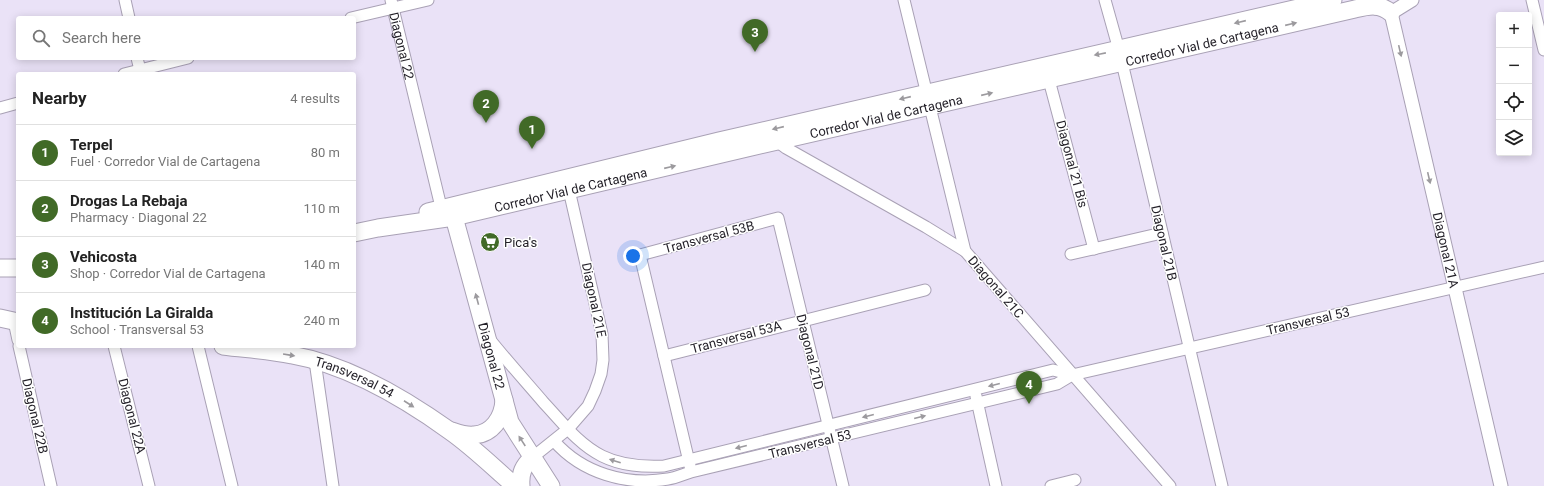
<!DOCTYPE html>
<meta charset="utf-8">
<style>
body{margin:0;font-family:Roboto,sans-serif;background:#f2f2f2;color:#222}
.controls{position:absolute;right:12px;top:12px;display:grid;overflow:hidden;border-radius:4px;box-shadow:0 2px 10px #0003}
.controls button{width:36px;height:36px;display:grid;place-items:center;padding:0;border:0;border-bottom:1px solid #e0e0e0;background:#fff;color:#222;font:20px sans-serif}
.you{position:absolute;left:633px;top:256px;width:14px;height:14px;margin:-10px;border:3px solid #fff;border-radius:50%;background:#1a73e8;box-shadow:0 0 0 6px #1a73e833}
.badge{display:grid;place-items:center;width:26px;height:26px;border-radius:50%;background:#416a27;color:#fff;font-size:13px;font-weight:700}
.pin{position:absolute;translate:-50% -33px;filter:drop-shadow(0 1px 2px #0008)}
.pin::after{content:'';position:absolute;top:21px;width:14px;height:12px;background:inherit;clip-path:polygon(0 0,100% 0,50% 100%)}
.list{margin:0;padding:0;list-style:none}
h2{display:flex;justify-content:space-between;align-items:center;height:52px;margin:0;padding:0 16px;font-size:17px}
h2 small{font-size:13px;font-weight:400;color:#767676}
.list li{display:grid;grid-template-columns:26px 1fr auto;gap:12px;align-items:center;box-sizing:border-box;height:56px;padding:0 16px;border-top:1px solid #e0e0e0}
.list b{display:block;font-size:15px;white-space:nowrap}
.list p{margin:0;font-size:13px;white-space:nowrap;color:#767676}
.list em{font-size:13px;font-style:normal;color:#767676}
.icon{flex:none;width:22px;height:22px;fill:none;stroke:currentColor;stroke-width:2;stroke-linecap:round;stroke-linejoin:round}
.map{position:relative;flex:none;width:1544px;height:486px;overflow:hidden}
.search{position:absolute;background:#fff;box-shadow:0 2px 10px #0003;left:16px;top:16px;width:340px;height:44px;display:flex;align-items:center;gap:10px;box-sizing:border-box;padding:0 14px;border-radius:4px;color:#767676;font-size:15px}
.panel{position:absolute;background:#fff;box-shadow:0 2px 10px #0003;left:16px;top:72px;width:340px;height:276px;border-radius:4px}
.map>svg:first-child{display:block}
.lines{fill:none;stroke-linecap:round;stroke-linejoin:round}
.minor-casing{stroke:#a9a1b5;stroke-width:13}
.tertiary-casing{stroke:#a9a1b5;stroke-width:15}
.primary-casing{stroke:#a9a1b5;stroke-width:19}
.minor{stroke:#fff;stroke-width:11}
.tertiary{stroke:#fff;stroke-width:13}
.primary{stroke:#fff;stroke-width:17}
.oneway{fill:#9c9a9e}
.labels{text-anchor:middle;dominant-baseline:central;stroke-width:3;stroke-linejoin:round;paint-order:stroke}
.street-label{font-size:13px;fill:#221f27;stroke:#fff}
.poi-label{font-size:13px;fill:#221f27;stroke:#fff;text-anchor:start}
</style>
<div class="map">
<svg width="1544" height="486" viewBox="0 0 1544 486">
<rect width="100%" height="100%" fill="#eae2f7"/>
<g class="lines">
<defs>
<g id="minor">
<path d="M 125,0 L 129,18"/>
<path id="s1" d="M 391,0 L 441,207"/>
<path d="M 904,0 L 965,251"/>
<path d="M 1105,0 L 1119,50 L 1222,486"/>
<path d="M 1532,0 L 1544,50"/>
<path d="M 351,18 L 428,0"/>
<path d="M 137,58 L 141,74"/>
<path d="M 124,74 L 188,58"/>
<path d="M 1049,80 L 1094,249"/>
<path d="M 0,108 L 18,103"/>
<path d="M 778,142 L 786,148 L 926,227 L 965,251 L 1170,486"/>
<path d="M 1071,254 L 1162,233"/>
<path d="M 14,321 L 18,340"/>
<path d="M 491,341 C 508,362 526,382 544,403 C 562,422 578,444 602,456 C 622,466 643,467 664,466 L 1053,370 L 1072,375"/>
<path d="M 19,346 L 51,486"/>
<path d="M 114,346 L 149,486"/>
<path d="M 198,346 L 232,486"/>
<path d="M 664,356 L 925,290"/>
<path d="M 315,361 L 333,486"/>
<path d="M 976,396 L 996,486"/>
<path d="M 554,441 C 582,473 626,486 668,479 C 676,478 684,474 691,472 L 1057,384 L 1072,375 L 1544,267"/>
<path d="M 533,457 L 568,429 L 588,406 L 595,391 L 601,374 L 603,360 L 602,334 L 569,190"/>
<path d="M 690,466 L 640,255 L 778,218 L 843,486"/>
<path d="M 1051,486 L 1075,480"/>
</g>
<g id="tertiary">
<path id="s2" d="M 1412,0 L 1391,13 L 1501,486"/>
</g>
<g id="primary">
<path d="M 428,212 L 719,141 L 1333,0"/>
<path id="s3" d="M 454,217 L 510,422 L 551,486"/>
<path id="s4" d="M 354,233 L 378,228 L 454,217 L 747,148 L 1355,9 C 1368,6 1380,3 1391,13"/>
<path d="M 0,268 L 18,268"/>
<path d="M 0,318 L 18,322"/>
<path id="s5" d="M 223,346 C 246,349 270,350 292,355 C 349,365 404,398 450,431 C 473,447 494,468 515,486"/>
<path d="M 452,431 C 458,433 466,436 474,435 C 492,434 503,418 504,400"/>
<path d="M 521,486 C 520,473 523,466 533,457"/>
</g>
</defs>
<use href="#minor" class="minor-casing"/>
<use href="#tertiary" class="tertiary-casing"/>
<use href="#primary" class="primary-casing"/>
<use href="#minor" class="minor"/>
<use href="#tertiary" class="tertiary"/>
<use href="#primary" class="primary"/>
</g>
<defs><path id="oneway-solid" d="M-6-.8H1V-3.2L6.5 0L1 3.2V.8H-6Z"/></defs>
<g class="oneway">
<use href="#oneway-solid" transform="translate(1240 22) rotate(167)"/>
<use href="#oneway-solid" transform="translate(1291 24) rotate(-13)"/>
<use href="#oneway-solid" transform="translate(1400 51) rotate(77)"/>
<use href="#oneway-solid" transform="translate(1100 54) rotate(169)"/>
<use href="#oneway-solid" transform="translate(987 94) rotate(-13)"/>
<use href="#oneway-solid" transform="translate(905 98) rotate(167)"/>
<use href="#oneway-solid" transform="translate(778 128) rotate(167)"/>
<use href="#oneway-solid" transform="translate(670 167) rotate(-13)"/>
<use href="#oneway-solid" transform="translate(1429 178) rotate(77)"/>
<use href="#oneway-solid" transform="translate(477 299) rotate(-105)"/>
<use href="#oneway-solid" transform="translate(289 355) rotate(9)"/>
<use href="#oneway-solid" transform="translate(994 385) rotate(166)"/>
<use href="#oneway-solid" transform="translate(409 404) rotate(33)"/>
<use href="#oneway-solid" transform="translate(868 416) rotate(166)"/>
<use href="#oneway-solid" transform="translate(920 417) rotate(-14)"/>
<use href="#oneway-solid" transform="translate(522 441) rotate(-123)"/>
<use href="#oneway-solid" transform="translate(741 447) rotate(166)"/>
<use href="#oneway-solid" transform="translate(615 461) rotate(-162)"/>
</g>
<defs>
<symbol id="supermarket-disc" viewBox="-11 -11 22 22"><circle r="9.5" fill="#416a27" stroke="#fff"/><path d="M-6-5.5h2.5l.6 2H6L4.5 2H-2.5L-4.4-4H-6ZM-1.5 3.2a1.3 1.3 0 1 0 .1 0ZM3 3.2a1.3 1.3 0 1 0 .1 0Z" fill="#fff"/></symbol>
</defs>
<g fill-rule="evenodd">
<use href="#supermarket-disc" x="479" y="231" width="22" height="22"/>
</g>
<g class="labels">
<g class="street-label">
<text stroke="none"><textPath href="#s4" startOffset="869">Corredor Vial de Cartagena</textPath></text>
<text stroke="none"><textPath href="#s1" startOffset="47">Diagonal 22</textPath></text>
<text stroke="none"><textPath href="#s4" startOffset="545">Corredor Vial de Cartagena</textPath></text>
<text transform="translate(1072 164) rotate(75)">Diagonal 21 Bis</text>
<text stroke="none"><textPath href="#s4" startOffset="221">Corredor Vial de Cartagena</textPath></text>
<text transform="translate(709 237) rotate(-15)">Transversal 53B</text>
<text transform="translate(1164 243) rotate(77)">Diagonal 21B</text>
<text stroke="none"><textPath href="#s2" startOffset="268">Diagonal 21A</textPath></text>
<text transform="translate(996 287) rotate(49)">Diagonal 21C</text>
<text transform="translate(594 300) rotate(78)">Diagonal 21E</text>
<text transform="translate(1308 321) rotate(-13)">Transversal 53</text>
<text transform="translate(736 337) rotate(-15)">Transversal 53A</text>
<text transform="translate(810 352) rotate(76)">Diagonal 21D</text>
<text stroke="none"><textPath href="#s3" startOffset="144">Diagonal 22</textPath></text>
<text stroke="none"><textPath href="#s5" startOffset="136">Transversal 54</textPath></text>
<text transform="translate(35 416) rotate(77)">Diagonal 22B</text>
<text transform="translate(132 416) rotate(76)">Diagonal 22A</text>
<text transform="translate(810 444) rotate(-14)">Transversal 53</text>
</g>
<g class="poi-label">
<text x="504" y="242">Pica's</text>
</g>
</g>
</svg>
<div class="controls">
<button>+</button>
<button>−</button>
<button><svg class="icon" aria-label="locate" viewBox="0 0 24 24"><circle cx="12" cy="12" r="6"/><path d="M12 2v4M12 18v4M2 12h4M18 12h4"/></svg></button>
<button><svg class="icon" aria-label="layers" viewBox="0 0 24 24"><path d="M12 4l9 5-9 5-9-5zM3 14l9 5 9-5"/></svg></button>
</div>
<div class="you"></div>
<div class="pin badge" style="left:532px;top:149px">1</div>
<div class="pin badge" style="left:486px;top:123px">2</div>
<div class="pin badge" style="left:755px;top:52px">3</div>
<div class="pin badge" style="left:1029px;top:404px">4</div>
<div class="search"><svg class="icon" aria-label="search" viewBox="0 0 24 24"><circle cx="10" cy="10" r="6"/><path d="M15 15l6 6"/></svg>Search here</div>
<section class="panel">
<h2>Nearby<small>4 results</small></h2>
<ul class="list">
<li><span class="badge">1</span><div><b>Terpel</b><p>Fuel · Corredor Vial de Cartagena</p></div><em>80 m</em></li>
<li><span class="badge">2</span><div><b>Drogas La Rebaja</b><p>Pharmacy · Diagonal 22</p></div><em>110 m</em></li>
<li><span class="badge">3</span><div><b>Vehicosta</b><p>Shop · Corredor Vial de Cartagena</p></div><em>140 m</em></li>
<li><span class="badge">4</span><div><b>Institución La Giralda</b><p>School · Transversal 53</p></div><em>240 m</em></li>
</ul>
</section>
</div>
